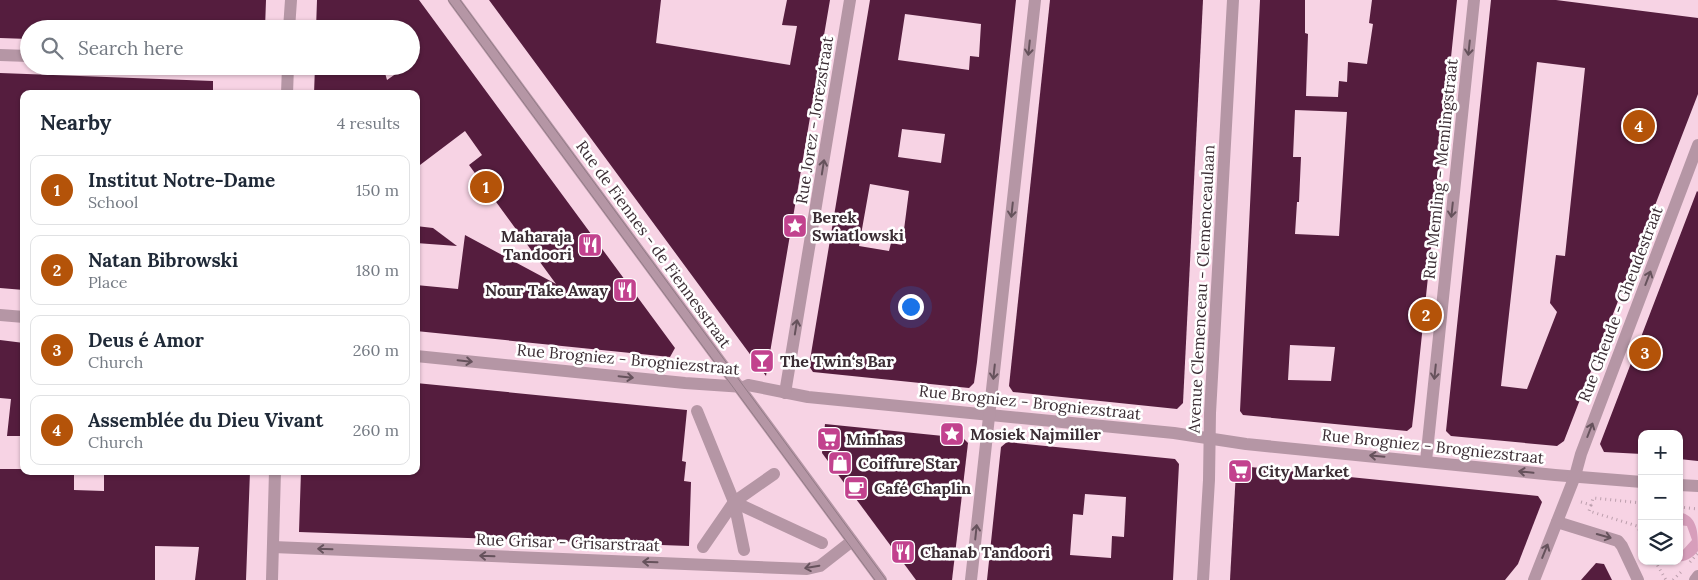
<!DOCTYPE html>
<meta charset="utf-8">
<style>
body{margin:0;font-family:Lora,serif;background:#f6f6f7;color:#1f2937}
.controls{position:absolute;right:15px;bottom:15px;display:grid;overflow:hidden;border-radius:10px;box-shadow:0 1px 4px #0004}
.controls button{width:45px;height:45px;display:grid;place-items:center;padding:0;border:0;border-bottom:1px solid #e0e1e3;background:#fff;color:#1f2937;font:25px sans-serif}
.you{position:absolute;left:910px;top:306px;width:18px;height:18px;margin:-12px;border:4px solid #fff;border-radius:50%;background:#1a73e8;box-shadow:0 0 0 8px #1a73e833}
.badge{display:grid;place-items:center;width:32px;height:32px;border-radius:50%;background:#b45309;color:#fff;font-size:16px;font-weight:700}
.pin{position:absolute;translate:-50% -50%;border:2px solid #fff;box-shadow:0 1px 5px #0006}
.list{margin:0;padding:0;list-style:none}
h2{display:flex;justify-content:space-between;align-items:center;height:65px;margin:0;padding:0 20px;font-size:21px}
h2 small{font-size:16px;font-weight:400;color:#747a83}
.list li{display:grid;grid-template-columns:32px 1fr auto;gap:15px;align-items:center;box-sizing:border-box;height:70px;margin:0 10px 10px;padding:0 10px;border:1px solid #e0e1e3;border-radius:10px}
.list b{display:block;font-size:19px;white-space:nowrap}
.list p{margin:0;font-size:16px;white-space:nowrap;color:#747a83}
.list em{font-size:16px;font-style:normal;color:#747a83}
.icon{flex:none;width:28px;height:28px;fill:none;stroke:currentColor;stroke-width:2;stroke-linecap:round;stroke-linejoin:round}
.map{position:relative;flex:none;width:1698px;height:580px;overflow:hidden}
.search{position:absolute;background:#fff;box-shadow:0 1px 4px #0004;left:20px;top:20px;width:400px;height:55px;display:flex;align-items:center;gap:12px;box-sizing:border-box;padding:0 18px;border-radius:28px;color:#747a83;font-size:19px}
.panel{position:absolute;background:#fff;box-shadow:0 1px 4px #0004;left:20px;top:90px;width:400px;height:385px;border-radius:10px}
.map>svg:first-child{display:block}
.green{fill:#d79ebb}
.building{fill:#551d3e;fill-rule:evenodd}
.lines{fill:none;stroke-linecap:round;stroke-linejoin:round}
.path{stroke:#bb9eac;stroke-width:3;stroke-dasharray:1 4;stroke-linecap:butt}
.pedestrian{stroke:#b596a5;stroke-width:12}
.minor{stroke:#b596a5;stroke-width:12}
.tertiary{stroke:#b596a5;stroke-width:12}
.tram{stroke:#937b87;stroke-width:1}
.oneway{stroke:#66525c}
.labels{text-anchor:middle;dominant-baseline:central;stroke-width:5;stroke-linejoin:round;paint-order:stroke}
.street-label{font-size:16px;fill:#3c2e35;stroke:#fff}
.poi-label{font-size:16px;font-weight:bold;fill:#3c2e35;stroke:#fff;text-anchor:start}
</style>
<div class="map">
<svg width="1698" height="580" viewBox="0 0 1698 580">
<rect width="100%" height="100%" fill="#f7d3e4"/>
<path class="green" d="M 1679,512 C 1698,516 1698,532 1698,551 C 1691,560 1682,563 1671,561 L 1679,561 L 1679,550 L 1682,551 L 1692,540 L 1687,526 L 1679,525 Z"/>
<g class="building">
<path d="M 0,0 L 266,0 L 265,29 L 29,29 L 29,39 L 0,38 Z"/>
<path d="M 317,0 L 419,0 L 675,348 L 670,357 L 416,331 L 416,285 L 458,289 L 465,235 L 556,284 L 469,165 L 482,155 L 465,131 L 416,168 L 416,94 L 314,94 L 315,66 L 383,66 L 387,80 L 407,66 L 411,66 L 411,29 L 316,29 Z"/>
<path d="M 489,0 L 661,0 L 656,43 L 790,65 L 797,26 L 782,25 L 787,0 L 830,0 L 766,376 Z"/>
<path d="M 870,0 L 1016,0 L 977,362 L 974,383 L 969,388 L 813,372 L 809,366 ZM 905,14 L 981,24 L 979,57 L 970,56 L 969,70 L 898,60 ZM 902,129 L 945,134 L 941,163 L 898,157 ZM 870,184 L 909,191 L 902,245 L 891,243 L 889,251 L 859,246 Z"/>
<path d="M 1050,0 L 1203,0 L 1183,403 L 1177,409 L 1013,392 L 1009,386 Z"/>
<path d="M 1260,0 L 1305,0 L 1305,33 L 1308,34 L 1306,96 L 1338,97 L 1339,81 L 1347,82 L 1348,62 L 1367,64 L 1373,24 L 1369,23 L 1372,0 L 1457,0 L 1415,401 L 1412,427 L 1407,431 L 1243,415 L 1240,411 ZM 1295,110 L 1347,112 L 1339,236 L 1295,234 L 1297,202 L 1299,202 L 1301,157 L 1293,157 ZM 1290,345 L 1335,347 L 1331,381 L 1288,380 Z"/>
<path d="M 1491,0 L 1556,0 L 1698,18 L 1698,94 L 1564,441 L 1557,446 L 1451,436 L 1446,431 ZM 1537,62 L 1585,68 L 1565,256 L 1556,255 L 1550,303 L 1557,312 L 1527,389 L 1501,386 Z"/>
<path d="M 0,73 L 213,81 L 213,94 L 24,94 L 24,290 L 0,288 Z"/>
<path d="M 1697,191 L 1698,192 L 1698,461 L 1679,459 L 1679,434 L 1642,434 L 1642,454 L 1604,452 L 1600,444 Z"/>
<path d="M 416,226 L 433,228 L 457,246 L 416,243 Z"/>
<path d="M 0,340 L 24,343 L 24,436 L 7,436 L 11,399 L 0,398 Z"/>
<path d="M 416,383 L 687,410 L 682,461 L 686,462 L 684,481 L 691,482 L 689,546 L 299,532 L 301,471 L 416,471 Z"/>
<path d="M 825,424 L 963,438 L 968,443 L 952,580 L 916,580 L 822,453 Z"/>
<path d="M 1007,442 L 1175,459 L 1179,464 L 1173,580 L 987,580 L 1001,447 ZM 1085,494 L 1126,497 L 1124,537 L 1112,536 L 1111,558 L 1070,555 L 1073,514 L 1083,515 Z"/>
<path d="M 1241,466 L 1538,496 L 1542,502 L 1518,564 L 1505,580 L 1230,580 L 1236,471 Z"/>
<path d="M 0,469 L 24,469 L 24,471 L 74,471 L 74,490 L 104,491 L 104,471 L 250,471 L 246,580 L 195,580 L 199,547 L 155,546 L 155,580 L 0,580 Z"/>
<path d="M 1596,563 L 1604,564 L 1612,580 L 1581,580 Z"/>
</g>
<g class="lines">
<g class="path">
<path d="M 1581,502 L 1591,505 L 1593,498 L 1642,503"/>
<path d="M 1591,505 L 1589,511 L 1637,526 L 1642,536"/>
<path d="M 1679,507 L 1698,509"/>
<path d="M 1655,561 L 1666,580"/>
<path d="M 1690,562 L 1698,553"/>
<path d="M 1673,580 L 1681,572"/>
</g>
<g class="pedestrian">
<path d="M 697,411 L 734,502"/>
<path d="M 703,547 L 734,502 L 822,543"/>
<path d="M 744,550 L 734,502 L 774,474"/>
<path d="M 1695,580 L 1698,576"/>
</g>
<g class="minor">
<path d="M 454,0 L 881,580"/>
<path d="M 289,29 L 291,0"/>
<path d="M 0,55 L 29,56"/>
<path d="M 287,94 L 288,66"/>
<path d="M 0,315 L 24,317"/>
<path d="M 416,356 L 685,383 L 744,387 L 748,385 L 808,397 L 1174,433 L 1246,444 L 1555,475 L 1642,482"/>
<path d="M 785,393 L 850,0"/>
<path d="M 1426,461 L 1474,0"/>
<path d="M 1679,485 L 1698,486"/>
<path d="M 1557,522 L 1618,541 L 1622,546 L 1638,580"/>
<path d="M 273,547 L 807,569 L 820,566 L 852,541"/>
<path d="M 272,580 L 275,471"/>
<path d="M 971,580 L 1035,0"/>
<path d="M 1534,580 L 1575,476 L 1581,454 L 1698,145"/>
</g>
<path class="tertiary" d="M 1203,580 L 1209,480 L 1210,413 L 1233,0"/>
<g class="tram">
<path d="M 448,0 L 875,580"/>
<path d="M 460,0 L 886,580"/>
</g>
</g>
<defs><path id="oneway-shaft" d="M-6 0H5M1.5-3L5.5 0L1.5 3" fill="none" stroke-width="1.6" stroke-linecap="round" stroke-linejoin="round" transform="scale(1.25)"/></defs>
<g class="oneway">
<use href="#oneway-shaft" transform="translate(1029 48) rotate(96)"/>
<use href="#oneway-shaft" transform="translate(1469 48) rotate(96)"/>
<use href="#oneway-shaft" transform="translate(823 167) rotate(-81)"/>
<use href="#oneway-shaft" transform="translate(1012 210) rotate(96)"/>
<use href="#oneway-shaft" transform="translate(1452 210) rotate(96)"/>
<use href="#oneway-shaft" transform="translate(1648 278) rotate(-69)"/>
<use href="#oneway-shaft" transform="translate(796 327) rotate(-81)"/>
<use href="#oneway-shaft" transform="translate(465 361) rotate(6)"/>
<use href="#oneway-shaft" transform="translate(994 372) rotate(96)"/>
<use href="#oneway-shaft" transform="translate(1435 372) rotate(96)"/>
<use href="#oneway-shaft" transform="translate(626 377) rotate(6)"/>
<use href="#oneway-shaft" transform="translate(1590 430) rotate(-69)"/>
<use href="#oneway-shaft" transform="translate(1377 456) rotate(-175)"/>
<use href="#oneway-shaft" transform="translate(1526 472) rotate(-174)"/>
<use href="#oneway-shaft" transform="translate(976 532) rotate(-84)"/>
<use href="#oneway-shaft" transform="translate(1604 536) rotate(16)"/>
<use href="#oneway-shaft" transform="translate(325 549) rotate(-178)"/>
<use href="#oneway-shaft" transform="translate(1545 551) rotate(-68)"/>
<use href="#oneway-shaft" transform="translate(487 556) rotate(-178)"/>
<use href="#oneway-shaft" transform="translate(650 562) rotate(-178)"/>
<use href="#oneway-shaft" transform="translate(812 567) rotate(170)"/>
</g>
<defs>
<symbol id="sight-square" viewBox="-11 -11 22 22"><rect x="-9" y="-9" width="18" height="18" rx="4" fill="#c2428e" stroke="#fff"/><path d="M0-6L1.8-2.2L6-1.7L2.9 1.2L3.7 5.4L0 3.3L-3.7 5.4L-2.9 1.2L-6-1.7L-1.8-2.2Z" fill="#fff"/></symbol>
<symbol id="restaurant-square" viewBox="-11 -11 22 22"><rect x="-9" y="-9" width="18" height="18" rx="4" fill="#c2428e" stroke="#fff"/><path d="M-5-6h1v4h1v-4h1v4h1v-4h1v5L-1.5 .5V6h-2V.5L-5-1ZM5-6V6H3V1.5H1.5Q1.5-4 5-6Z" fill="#fff"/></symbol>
<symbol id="bar-square" viewBox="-11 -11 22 22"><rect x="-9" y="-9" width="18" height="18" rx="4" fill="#c2428e" stroke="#fff"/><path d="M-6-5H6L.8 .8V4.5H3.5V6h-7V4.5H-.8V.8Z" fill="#fff"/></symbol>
<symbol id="supermarket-square" viewBox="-11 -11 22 22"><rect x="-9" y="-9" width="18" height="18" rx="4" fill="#c2428e" stroke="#fff"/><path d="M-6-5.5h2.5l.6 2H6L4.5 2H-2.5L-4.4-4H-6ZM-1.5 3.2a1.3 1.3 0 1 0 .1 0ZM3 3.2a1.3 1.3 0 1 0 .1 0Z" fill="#fff"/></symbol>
<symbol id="shop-square" viewBox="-11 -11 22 22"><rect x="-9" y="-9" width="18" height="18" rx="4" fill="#c2428e" stroke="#fff"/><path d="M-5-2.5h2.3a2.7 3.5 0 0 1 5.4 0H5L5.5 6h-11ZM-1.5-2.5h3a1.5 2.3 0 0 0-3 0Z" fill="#fff"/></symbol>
<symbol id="cafe-square" viewBox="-11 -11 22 22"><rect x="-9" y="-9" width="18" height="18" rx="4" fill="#c2428e" stroke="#fff"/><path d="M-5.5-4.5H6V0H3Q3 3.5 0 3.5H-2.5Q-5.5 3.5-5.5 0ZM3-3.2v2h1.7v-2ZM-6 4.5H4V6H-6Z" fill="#fff"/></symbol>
</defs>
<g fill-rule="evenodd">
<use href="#sight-square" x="781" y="212" width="28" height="28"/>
<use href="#restaurant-square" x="576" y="231" width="28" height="28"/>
<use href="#restaurant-square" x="611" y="276" width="28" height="28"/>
<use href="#bar-square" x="748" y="347" width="28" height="28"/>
<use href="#sight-square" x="938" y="420" width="28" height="28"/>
<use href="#supermarket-square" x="815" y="425" width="28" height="28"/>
<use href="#shop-square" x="826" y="449" width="28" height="28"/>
<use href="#supermarket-square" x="1226" y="457" width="28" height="28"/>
<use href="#cafe-square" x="842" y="474" width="28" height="28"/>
<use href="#restaurant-square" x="889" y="538" width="28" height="28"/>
</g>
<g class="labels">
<g class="street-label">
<text transform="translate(814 120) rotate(-81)">Rue Jorez - Jorezstraat</text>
<text transform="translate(1440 169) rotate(-84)">Rue Memling - Memlingstraat</text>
<text transform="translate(654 244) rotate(54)">Rue de Fiennes - de Fiennesstraat</text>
<text transform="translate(1201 289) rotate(-87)">Avenue Clemenceau - Clemenceaulaan</text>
<text transform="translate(1620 304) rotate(-69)">Rue Gheude - Gheudestraat</text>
<text transform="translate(628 359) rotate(5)">Rue Brogniez - Brogniezstraat</text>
<text transform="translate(1030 402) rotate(6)">Rue Brogniez - Brogniezstraat</text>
<text transform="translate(1433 446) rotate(6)">Rue Brogniez - Brogniezstraat</text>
<text transform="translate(568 542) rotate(2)">Rue Grisar - Grisarstraat</text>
</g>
<g class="poi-label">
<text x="812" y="217">Berek<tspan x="812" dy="18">Swiatlowski</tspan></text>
<text x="572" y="236" text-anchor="end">Maharaja<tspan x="572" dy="18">Tandoori</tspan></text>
<text x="608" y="290" text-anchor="end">Nour Take Away</text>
<text x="780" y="361">The Twin‘s Bar</text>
<text x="970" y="434">Mosiek Najmiller</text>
<text x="846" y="439">Minhas</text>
<text x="858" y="463">Coiffure Star</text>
<text x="1258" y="471">City Market</text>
<text x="874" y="488">Café Chaplin</text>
<text x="920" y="552">Chanab Tandoori</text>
</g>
</g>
</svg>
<div class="controls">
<button>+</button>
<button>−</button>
<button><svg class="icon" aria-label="layers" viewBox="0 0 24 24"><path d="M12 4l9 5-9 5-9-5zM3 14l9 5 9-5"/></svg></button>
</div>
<div class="you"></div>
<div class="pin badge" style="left:486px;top:187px">1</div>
<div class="pin badge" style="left:1426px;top:315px">2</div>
<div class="pin badge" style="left:1645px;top:353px">3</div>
<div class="pin badge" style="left:1639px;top:126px">4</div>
<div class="search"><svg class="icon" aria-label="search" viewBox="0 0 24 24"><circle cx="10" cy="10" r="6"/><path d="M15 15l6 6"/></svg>Search here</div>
<section class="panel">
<h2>Nearby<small>4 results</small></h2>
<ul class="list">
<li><span class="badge">1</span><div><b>Institut Notre-Dame</b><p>School</p></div><em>150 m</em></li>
<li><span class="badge">2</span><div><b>Natan Bibrowski</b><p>Place</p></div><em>180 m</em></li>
<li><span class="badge">3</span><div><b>Deus é Amor</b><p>Church</p></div><em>260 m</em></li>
<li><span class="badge">4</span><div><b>Assemblée du Dieu Vivant</b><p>Church</p></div><em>260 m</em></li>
</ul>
</section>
</div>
